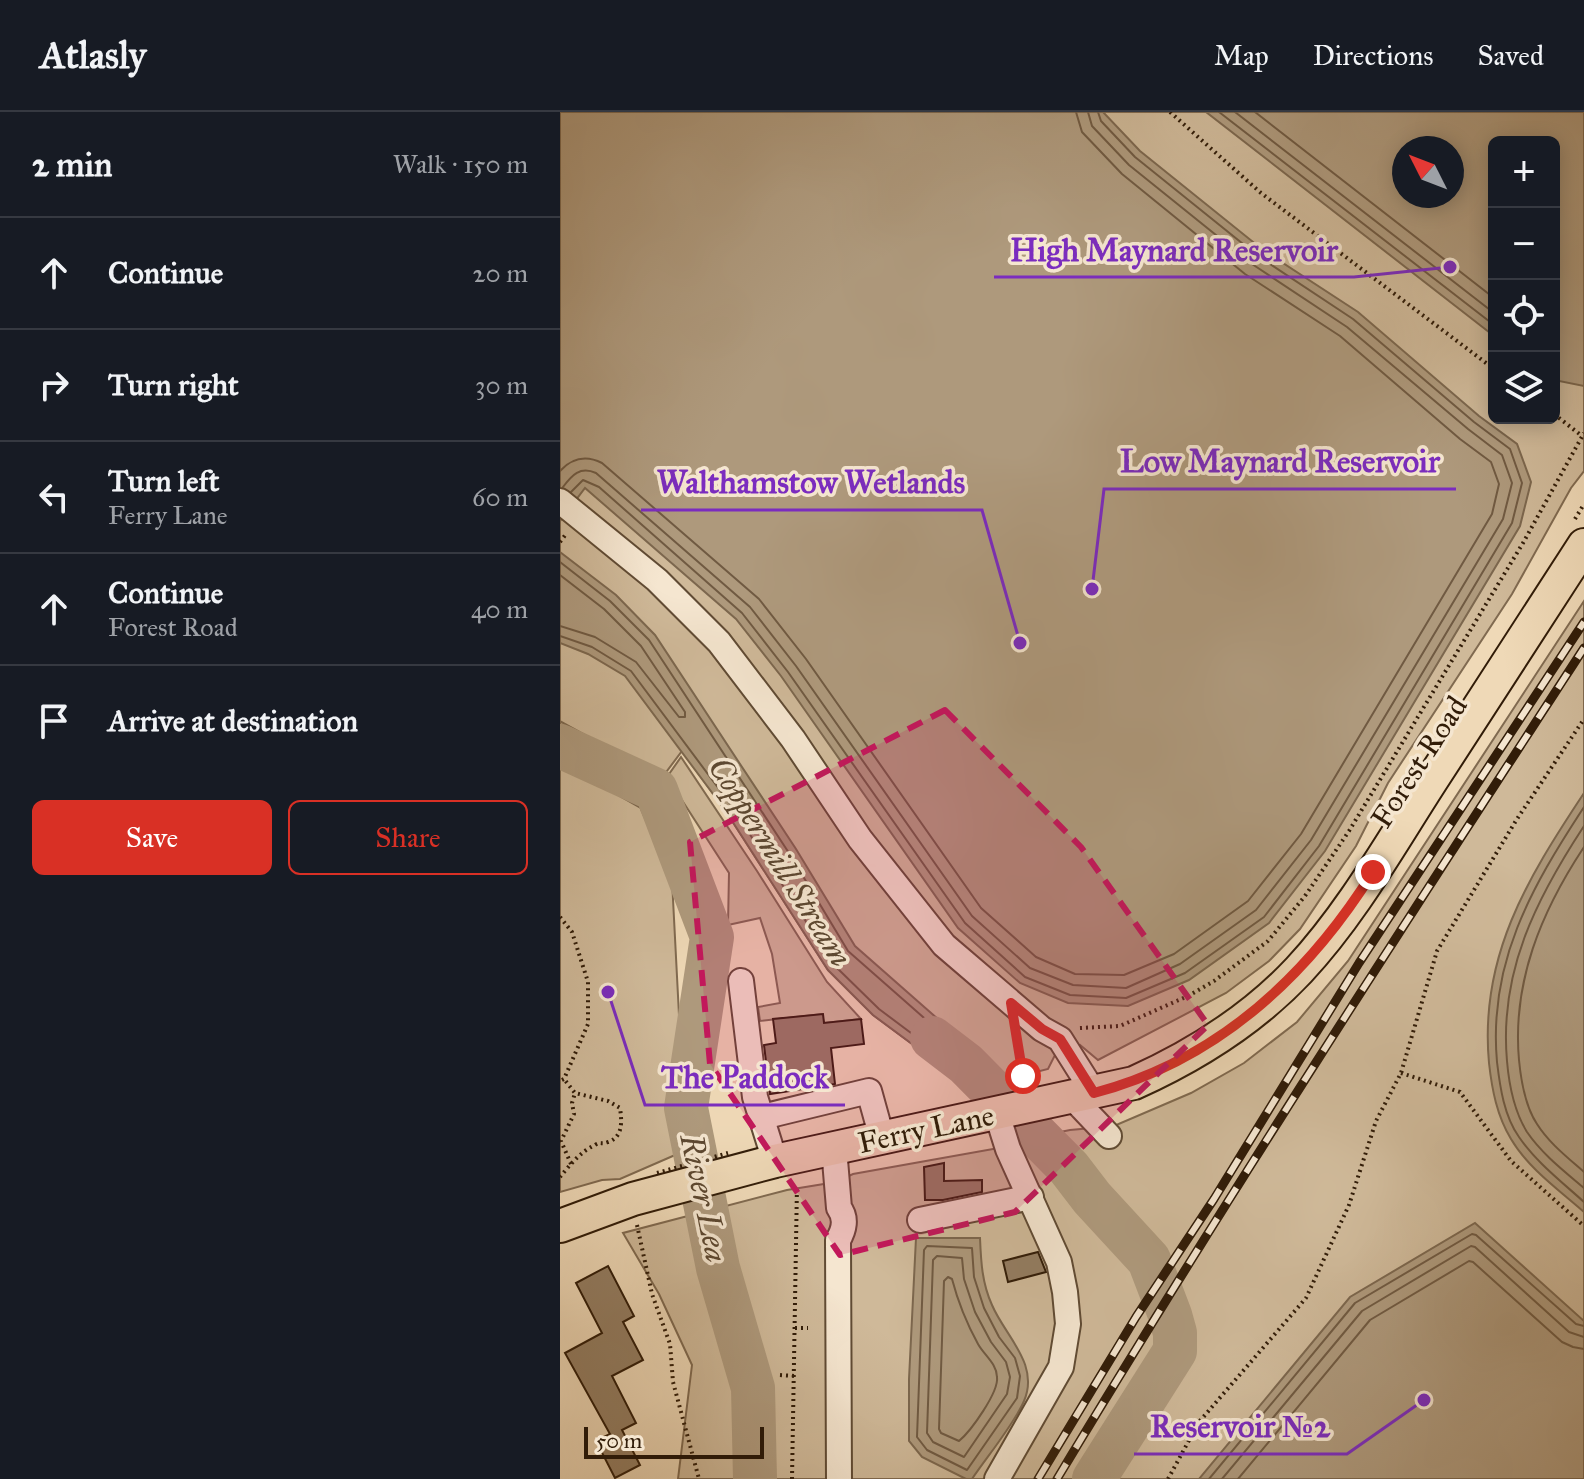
<!DOCTYPE html>
<meta charset="utf-8">
<style>
body{margin:0;font-family:"IM FELL Great Primer",serif;background:#242831;color:#f1f3f6}
.controls{position:absolute;right:24px;top:24px;display:grid;overflow:hidden;border-radius:12px;box-shadow:0 4px 20px #0003}
.controls button{width:72px;height:72px;display:grid;place-items:center;padding:0;border:0;border-bottom:2px solid #363941;background:#171b24;color:#f1f3f6;font:40px sans-serif}
.compass{position:absolute;left:832px;top:24px;width:72px;height:72px;border-radius:50%;background:#171b24;box-shadow:0 4px 20px #0003;rotate:312deg}
.scale{position:absolute;left:24px;bottom:20px;width:180px;box-sizing:border-box;padding-left:8px;border:4px solid #311c08;border-top:0;font-size:22px;line-height:28px;white-space:nowrap;color:#311c08;-webkit-text-stroke:6px #f5e6d0;paint-order:stroke}
.stop{position:absolute;width:24px;height:24px;margin:-18px;border:6px solid #d93025;border-radius:50%;background:#fff}
.stop.end{background:#d93025;border-color:#fff;box-shadow:0 2px 8px #0008}
.list{margin:0;padding:0;list-style:none}
h2{display:flex;justify-content:space-between;align-items:center;height:104px;margin:0;padding:0 32px;font-size:34px}
h2 small{font-size:26px;font-weight:400;color:#9ea1a6}
.list li{display:grid;grid-template-columns:52px 1fr auto;gap:24px;align-items:center;box-sizing:border-box;height:112px;padding:0 32px;border-top:2px solid #363941}
.list b{display:block;font-size:30px;white-space:nowrap}
.list p{margin:0;font-size:26px;white-space:nowrap;color:#9ea1a6}
.list em{font-size:26px;font-style:normal;color:#9ea1a6}
.actions{display:flex;gap:16px;padding:24px 32px}
.actions a{flex:1;padding:18px 0;border:2px solid #d93025;border-radius:12px;text-align:center;font-size:28px;color:#d93025}
.actions .main{background:#d93025;color:#fff}
.icon{flex:none;width:44px;height:44px;fill:none;stroke:currentColor;stroke-width:2;stroke-linecap:round;stroke-linejoin:round}
.map{position:relative;flex:none;width:1024px;height:1367px;overflow:hidden}
header{display:flex;align-items:center;gap:48px;box-sizing:border-box;height:112px;padding:0 40px;background:#171b24;border-bottom:2px solid #363941}
header strong{font-size:38px}
nav{display:flex;gap:44px;margin-inline-start:auto;font-size:28px}
main{display:flex}
aside{flex:1;background:#171b24}
.map>svg:first-child{display:block}
.green{fill:#cfb999;stroke:#806a50;stroke-width:2;fill-rule:evenodd}
.water{fill:#ae997c;stroke:#7c674e;stroke-width:2;fill-rule:evenodd}
.lines{fill:none;stroke-linecap:round;stroke-linejoin:round}
.shore{stroke:#705a42;stroke-width:2}
.river{stroke:#ae997c;stroke-width:44}
.building{fill:#947e63;stroke:#311c08;stroke-width:2}
.minor-casing{stroke:#604b34;stroke-width:28}
.major-casing{stroke:#311c08;stroke-width:36}
.path{stroke:#311c08;stroke-width:4;stroke-dasharray:2 4;stroke-linecap:butt}
.minor{stroke:#f5e6d0;stroke-width:24}
.major{stroke:#efd9b7;stroke-width:32}
.rail-casing{stroke:#311c08;stroke-width:9}
.rail{stroke:#f5e6d0;stroke-width:6;stroke-dasharray:18;stroke-linecap:butt}
.path-bridge{stroke:#311c08;stroke-width:4;stroke-dasharray:2 4;stroke-linecap:butt}
.route{stroke:#d93025;stroke-width:10}
.marked{fill:#c2185b;fill-opacity:0.2;stroke:#c2185b;stroke-width:6;stroke-dasharray:16 10;stroke-linejoin:round}
.labels{text-anchor:middle;dominant-baseline:central;stroke-width:7;stroke-linejoin:round;paint-order:stroke}
.street-label{font-size:30px;fill:#311c08;stroke:#f5e6d0}
.water-label{font-size:32px;font-style:italic;fill:#5d4831;stroke:#f5e6d0}
.leader{fill:none;stroke:#7b2cbf;stroke-width:3}
.callout-dot{fill:#7b2cbf;stroke:#f5e6d0;stroke-width:3}
.callout-label{font-size:32px;text-anchor:middle;font-weight:bold;fill:#7b2cbf;stroke:#f5e6d0;stroke-width:7;stroke-linejoin:round;paint-order:stroke}
</style>
<header>
<strong>Atlasly</strong>
<nav><a>Map</a><a>Directions</a><a>Saved</a></nav>
</header>
<main>
<aside>
<h2>2 min<small>Walk · 150 m</small></h2>
<ul class="list">
<li><svg class="icon" aria-label="ahead" viewBox="0 0 24 24"><path d="M12 20V5M6 11l6-6 6 6"/></svg><div><b>Continue</b></div><em>20 m</em></li>
<li><svg class="icon" aria-label="right" viewBox="0 0 24 24"><path d="M7 20v-9h11M14 6l5 5-5 5"/></svg><div><b>Turn right</b></div><em>30 m</em></li>
<li><svg class="icon" aria-label="left" viewBox="0 0 24 24"><path d="M17 20v-9H6M10 6l-5 5 5 5"/></svg><div><b>Turn left</b><p>Ferry Lane</p></div><em>60 m</em></li>
<li><svg class="icon" aria-label="ahead" viewBox="0 0 24 24"><path d="M12 20V5M6 11l6-6 6 6"/></svg><div><b>Continue</b><p>Forest Road</p></div><em>40 m</em></li>
<li><svg class="icon" aria-label="arrive" viewBox="0 0 24 24"><path d="M6 21V4h12l-3 4 3 4H6"/></svg><div><b>Arrive at destination</b></div></li>
</ul>
<div class="actions"><a class="main">Save</a><a>Share</a></div>
</aside>
<div class="map">
<svg width="1024" height="1367" viewBox="0 0 1024 1367">
<rect width="100%" height="100%" fill="#efd9b7"/>
<filter id="stains"><feTurbulence type="fractalNoise" baseFrequency=".0025" numOctaves="4"/><feColorMatrix values="0 0 0 0 .2 0 0 0 0 .09 0 0 0 0 .02 0 0 0 .5 -.17"/></filter>
<radialGradient id="worn" r=".72"><stop offset=".6" stop-color="#630" stop-opacity="0"/><stop offset="1" stop-color="#630" stop-opacity=".3"/></radialGradient>
<g class="green">
<path d="M 0,0 L 1024,0 L 1024,359 L 1011,376 L 952,482 L 828,671 L 796,734 L 740,817 L 709,849 L 666,881 L 538,948 L 520,933 L 495,943 L 488,957 L 429,972 L 406,972 L 313,903 L 268,858 L 165,698 L 122,639 L 80,695 L 112,768 L 122,961 L 122,1040 L 60,1067 L 42,1068 L 0,1080 ZM 934,30 L 994,30 L 994,306 L 934,306 ZM 844,36 L 892,36 L 892,84 L 844,84 Z"/>
<path d="M 1024,489 L 1024,1367 L 118,1367 L 132,1253 L 99,1182 L 63,1121 L 227,1078 L 276,1070 L 293,1062 L 433,1037 L 448,1037 L 466,1027 L 510,1018 L 554,1014 L 631,981 L 684,951 L 737,910 L 788,849 Z"/>
<path d="M 121,645 L 197,759 L 267,870 L 301,907 L 264,911 L 262,902 L 200,909 L 198,895 L 220,891 L 212,842 L 200,806 L 168,813 L 169,761 L 107,665 Z"/>
</g>
<g class="water">
<path d="M 0,0 L 543,0 L 580,39 L 703,138 L 798,200 L 919,304 L 957,332 L 971,370 L 960,414 L 765,739 L 709,811 L 629,868 L 568,894 L 508,891 L 460,871 L 398,816 L 221,564 L 176,507 L 25,376 L 0,409 Z"/>
<path d="M 646,0 L 1024,0 L 1024,274 L 994,268 L 994,30 L 934,30 L 934,224 ZM 844,36 L 892,36 L 892,84 L 844,84 Z"/>
<path d="M 0,440 L 56,483 L 95,523 L 236,737 L 295,834 L 429,952 L 406,972 L 313,903 L 268,858 L 165,698 L 65,564 L 28,542 L 0,531 Z"/>
<path d="M 0,609 L 63,644 L 100,669 L 79,695 L 0,650 Z"/>
<path d="M 1024,681 L 1024,1100 C 999,1078 968,1056 951,1027 C 937,1004 932,978 929,951 C 919,845 967,767 1024,681 Z"/>
<path d="M 915,1111 L 1024,1209 L 1024,1367 L 639,1367 L 790,1185 Z"/>
<path d="M 356,1126 L 420,1126 C 421,1150 422,1171 432,1193 C 445,1224 480,1252 464,1289 C 455,1311 426,1346 412,1367 L 406,1367 L 362,1345 L 349,1329 L 349,1267 Z"/>
</g>
<g class="lines">
<g class="shore">
<path d="M 659,0 L 934,213"/>
<path d="M 675,0 L 934,201"/>
<path d="M 695,0 L 934,186"/>
<path d="M 0,359 C 12,346 26,343 42,351 L 199,487 L 246,547 L 421,796 L 476,845 L 515,862 L 564,863 L 614,842 L 688,789 L 741,722 L 932,402 L 939,372 L 931,350 L 900,327 L 780,224 L 685,162 L 562,62 L 522,20 L 516,0"/>
<path d="M 3,375 C 12,363 20,354 36,361 L 190,495 L 236,554 L 412,804 L 470,856 L 513,873 L 566,876 L 620,852 L 696,798 L 751,728 L 943,407 L 952,371 L 942,343 L 908,317 L 787,215 L 692,152 L 569,53 L 532,14 L 528,0"/>
<path d="M 11,380 L 23,368 L 39,375 L 182,501 L 228,560 L 405,811 L 465,865 L 510,883 L 566,886 L 625,861 L 704,805 L 759,734 L 952,411 L 962,371 L 950,337 L 914,310 L 793,207 L 698,144 L 575,45 L 541,9 L 538,0"/>
<path d="M 0,450 L 50,489 L 89,528 L 229,741 L 288,839 L 413,949 L 414,955 L 407,960 L 403,960 L 319,897 L 274,853 L 171,693 L 71,559 L 32,535 L 0,524"/>
<path d="M 0,463 L 44,497 L 81,534 L 125,600 L 125,605 L 119,605 L 76,550 L 35,525 L 0,514"/>
<path d="M 0,617 L 85,669 L 87,673 L 79,682 L 75,683 L 7,645 L 0,643"/>
<path d="M 1024,695 C 971,776 928,851 937,950 C 940,975 944,1004 959,1025 C 976,1050 1002,1070 1024,1090"/>
<path d="M 1024,714 C 976,787 939,860 947,949 C 949,973 954,999 967,1020 C 982,1042 1004,1059 1024,1076"/>
<path d="M 1024,735 C 981,800 952,870 959,948 C 961,969 965,994 977,1012 C 989,1031 1007,1045 1024,1060"/>
<path d="M 367,1134 L 412,1136 L 414,1165 L 424,1196 L 439,1225 L 455,1246 L 460,1264 L 457,1286 L 407,1358 L 367,1338 L 357,1325 L 364,1138 Z"/>
<path d="M 377,1144 L 402,1146 L 404,1167 L 415,1200 L 431,1230 L 446,1250 L 450,1265 L 447,1282 L 404,1345 L 373,1330 L 367,1321 L 373,1148 Z"/>
<path d="M 388,1165 L 392,1167 C 398,1190 407,1212 418,1232 C 424,1243 437,1252 437,1265 C 439,1280 411,1319 399,1329 L 381,1321 L 379,1317 L 384,1169 Z"/>
<path d="M 649,1367 L 795,1191 L 912,1122 L 916,1123 L 1016,1212 L 1024,1214"/>
<path d="M 662,1367 L 802,1199 L 911,1134 L 915,1135 L 1009,1220 L 1024,1225"/>
<path d="M 678,1367 L 810,1208 L 909,1149 L 913,1150 L 1002,1230 L 1013,1235 L 1024,1237"/>
</g>
<g class="river">
<path d="M 0,634 L 96,678 L 152,825 L 126,996 L 158,1156 L 193,1276 L 195,1367"/>
<path d="M 372,926 L 406,952 L 509,1056 L 532,1086 L 589,1148 L 610,1203 L 615,1221 L 615,1239 L 534,1367"/>
</g>
</g>
<g class="building">
<path d="M 263,902 L 264,911 L 301,907 L 304,932 L 271,936 L 275,972 L 210,982 L 204,933 L 216,931 L 213,907 Z"/>
<path d="M 384,1051 L 384,1069 L 422,1068 L 422,1080 L 383,1088 L 365,1088 L 364,1055 Z"/>
<path d="M 478,1140 L 486,1160 L 448,1170 L 443,1149 Z"/>
<path d="M 48,1154 L 74,1204 L 63,1210 L 83,1248 L 52,1264 L 76,1311 L 62,1318 L 80,1353 L 55,1366 L 36,1329 L 50,1322 L 5,1241 L 42,1221 L 16,1171 Z"/>
</g>
<g class="lines">
<defs>
<g id="minor">
<path d="M 0,389 L 97,468 L 159,530 L 233,627 L 300,727 L 384,833 L 482,917 L 500,927 L 534,981"/>
<path d="M 181,869 L 195,985 L 215,1049"/>
<path d="M 513,986 L 549,1024"/>
<path d="M 437,1002 L 448,1037 L 499,1150 L 505,1180 L 508,1212 L 501,1255 L 437,1367"/>
<path d="M 202,1005 L 309,979 L 322,1026"/>
<path d="M 274,1036 L 279,1096 C 287,1106 284,1118 278,1128 L 279,1367"/>
<path d="M 360,1108 L 471,1085"/>
</g>
<path id="major" d="M 0,1114 L 73,1087 L 215,1049 L 574,971 C 634,944 694,906 739,858 C 793,800 832,729 875,663 C 925,587 974,510 1024,433"/>
</defs>
<use href="#minor" class="minor-casing"/>
<use href="#major" class="major-casing"/>
<g class="path">
<path d="M 610,0 L 701,81 L 934,257"/>
<path d="M 994,302 L 1022,324"/>
<path d="M 1015,407 L 1024,392"/>
<path d="M 0,430 L 6,422"/>
<path d="M 0,805 L 12,820 L 28,870 L 28,912 L 4,967 L 0,969"/>
<path d="M 520,916 L 560,914 L 628,884 L 654,869 L 708,829 L 745,784 L 789,719 L 963,431 L 1024,321"/>
<path d="M 457,926 L 463,964 L 461,969"/>
<path d="M 841,961 L 900,980 L 951,1049 L 1024,1114"/>
<path d="M 11,1052 L 1,1029 L 14,1002 L 12,991 L 15,981"/>
<path d="M 0,1065 C 9,1054 21,1039 35,1033 C 41,1029 41,1033 48,1030 C 63,1025 62,1010 60,996 L 48,989 L 15,981 L 4,967"/>
<path d="M 77,1113 L 92,1182 L 110,1232 L 113,1270 L 139,1367"/>
<path d="M 235,1216 L 248,1216"/>
<path d="M 220,1263 L 235,1264"/>
<path d="M 232,1367 L 237,1073"/>
<path d="M 608,1367 L 639,1310 L 746,1186 L 789,1093 L 816,1009 L 841,961 L 877,839 L 957,707 L 1024,607"/>
</g>
<use href="#minor" class="minor"/>
<use href="#major" class="major"/>
<defs>
<g id="rail">
<path d="M 478,1367 L 576,1205 L 654,1087 L 799,851 L 1024,510"/>
<path d="M 497,1367 C 666,1086 845,811 1024,536"/>
</g>
</defs>
<use href="#rail" class="rail-casing"/>
<use href="#rail" class="rail"/>
<path class="path-bridge" d="M 97,1061 L 168,1041"/>
</g>
<g class="lines">
<path class="route" d="M 463,964 L 451,891 L 482,917 L 500,927 L 534,981 C 656,949 747,865 813,760"/>
</g>
<path class="marked" d="M 385,598 L 521,735 L 648,913 L 455,1100 L 280,1143 L 150,952 L 130,730 Z"/>
<g class="labels">
<g class="street-label">
<text transform="translate(859 650) rotate(-57)">Forest Road</text>
<text transform="translate(366 1017) rotate(-12)">Ferry Lane</text>
</g>
<g class="water-label">
<text transform="translate(220 750) rotate(58)">Coppermill Stream</text>
<text transform="translate(144 1086) rotate(78)">River Lea</text>
</g>
</g>
<path class="leader" d="M890 155L794 165H434M532 477L544 377H896M460 531L422 398H81M48 880L85 993H285M864 1288L787 1342H574"/>
<g class="callout-dot">
<circle cx="890" cy="155" r="8"/>
<circle cx="532" cy="477" r="8"/>
<circle cx="460" cy="531" r="8"/>
<circle cx="48" cy="880" r="8"/>
<circle cx="864" cy="1288" r="8"/>
</g>
<g class="callout-label">
<text x="614" y="149">High Maynard Reservoir</text>
<text x="720" y="360">Low Maynard Reservoir</text>
<text x="251" y="381">Walthamstow Wetlands</text>
<text x="185" y="976">The Paddock</text>
<text x="680" y="1325">Reservoir №2</text>
</g>
<rect width="100%" height="100%" filter="url(#stains)"/>
<rect width="100%" height="100%" fill="url(#worn)"/>
</svg>
<div class="controls">
<button>+</button>
<button>−</button>
<button><svg class="icon" aria-label="locate" viewBox="0 0 24 24"><circle cx="12" cy="12" r="6"/><path d="M12 2v4M12 18v4M2 12h4M18 12h4"/></svg></button>
<button><svg class="icon" aria-label="layers" viewBox="0 0 24 24"><path d="M12 4l9 5-9 5-9-5zM3 14l9 5 9-5"/></svg></button>
</div>
<svg class="compass" viewBox="-18 -18 36 36"><path d="M0-13l5 13h-10z" fill="#e53935"/><path d="M0 13l5-13h-10z" fill="#9ea1a6"/></svg>
<div class="scale">50 m</div>
<div class="stop" style="left:463px;top:964px"></div>
<div class="stop end" style="left:813px;top:760px"></div>
</div>
</main>
